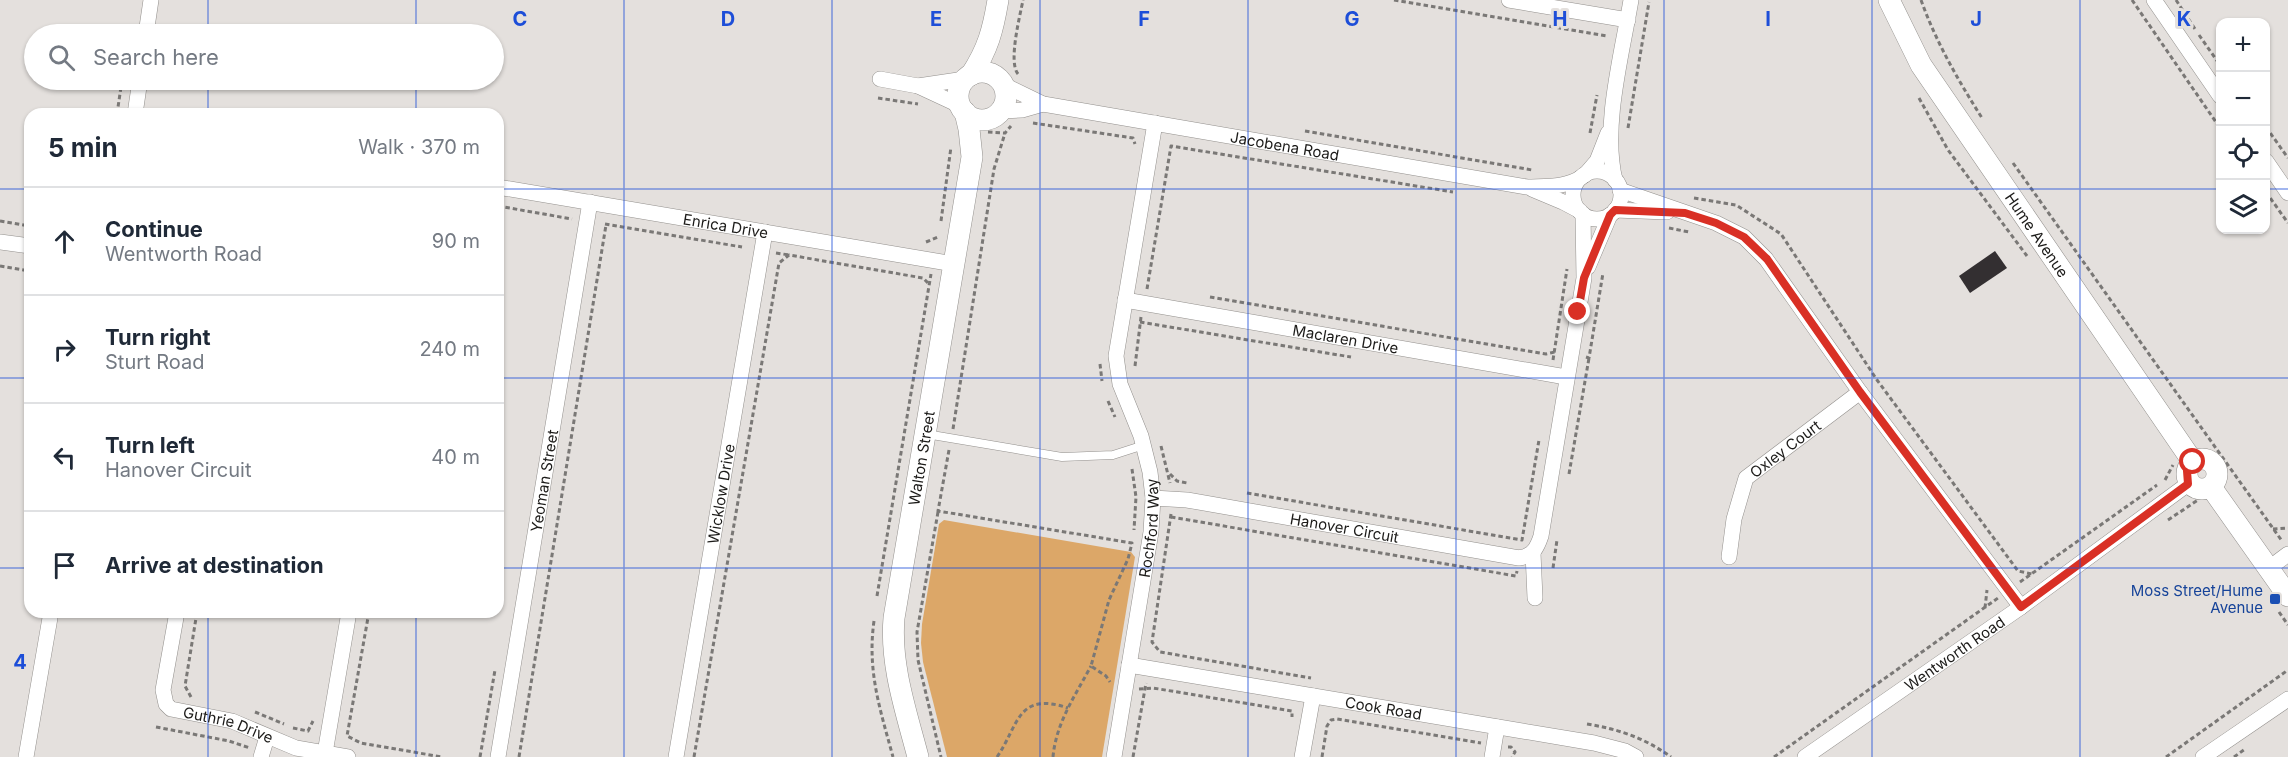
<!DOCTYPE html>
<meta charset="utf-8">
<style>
body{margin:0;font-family:Inter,sans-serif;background:#f2f2f3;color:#1f2937}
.controls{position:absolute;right:18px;top:18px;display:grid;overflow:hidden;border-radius:12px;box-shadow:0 2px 4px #0004}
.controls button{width:54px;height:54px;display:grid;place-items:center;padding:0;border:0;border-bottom:2px solid #e0e1e3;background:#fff;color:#1f2937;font:30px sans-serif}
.stop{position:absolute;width:18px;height:18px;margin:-14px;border:4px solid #d93025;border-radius:50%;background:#fff}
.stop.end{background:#d93025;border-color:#fff;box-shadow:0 2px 6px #0008}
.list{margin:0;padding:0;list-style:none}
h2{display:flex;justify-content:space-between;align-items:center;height:78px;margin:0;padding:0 24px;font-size:26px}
h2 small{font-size:20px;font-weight:400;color:#747a83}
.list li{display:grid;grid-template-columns:39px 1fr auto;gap:18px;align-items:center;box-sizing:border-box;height:108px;padding:0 24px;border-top:2px solid #e0e1e3}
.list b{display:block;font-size:22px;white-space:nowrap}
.list p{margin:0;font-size:20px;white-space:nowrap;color:#747a83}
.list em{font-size:20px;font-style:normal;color:#747a83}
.icon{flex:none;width:33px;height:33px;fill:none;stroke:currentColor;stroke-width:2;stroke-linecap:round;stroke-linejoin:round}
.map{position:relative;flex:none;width:2288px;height:757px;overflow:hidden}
.search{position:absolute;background:#fff;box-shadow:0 2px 4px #0004;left:24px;top:24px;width:480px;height:66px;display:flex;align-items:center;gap:15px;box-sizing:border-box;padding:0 21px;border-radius:33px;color:#747a83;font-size:22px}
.panel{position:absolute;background:#fff;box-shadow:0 2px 4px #0004;left:24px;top:108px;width:480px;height:510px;border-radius:18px}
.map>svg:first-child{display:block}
.green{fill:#dca768}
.building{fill:#332f31}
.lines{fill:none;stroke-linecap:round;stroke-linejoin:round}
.lane-casing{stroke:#93908d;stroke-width:9}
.street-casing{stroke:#93908d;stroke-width:16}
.secondary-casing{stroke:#93908d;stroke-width:22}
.path{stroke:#7a7876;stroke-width:3;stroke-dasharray:4.5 3;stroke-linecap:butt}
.lane{stroke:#fff;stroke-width:8}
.street{stroke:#fff;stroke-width:15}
.secondary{stroke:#fff;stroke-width:21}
.route{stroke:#d93025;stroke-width:8}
.grid{fill:none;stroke:#1d4ed8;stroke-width:1.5;stroke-opacity:0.55}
.transit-dot{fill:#1a4fb4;stroke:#e4e0dd;stroke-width:2}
.labels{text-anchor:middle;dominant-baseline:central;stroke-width:6;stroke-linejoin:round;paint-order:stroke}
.street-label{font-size:15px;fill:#1c1b19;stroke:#e4e0dd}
.transit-label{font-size:15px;fill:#164399;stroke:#e4e0dd;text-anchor:end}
.grid-label{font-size:20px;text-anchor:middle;font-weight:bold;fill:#1d4ed8;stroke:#e4e0dd;stroke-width:6;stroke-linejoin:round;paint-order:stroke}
</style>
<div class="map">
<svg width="2288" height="757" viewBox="0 0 2288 757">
<rect width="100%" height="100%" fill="#e4e0dd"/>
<path class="green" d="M 944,520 L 1131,552 L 1135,557 L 1102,757 L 947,757 L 923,662 L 921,643 L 922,624 L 939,524 Z"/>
<path class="building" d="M 1995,251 L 2007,268 L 1970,293 L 1959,276 Z"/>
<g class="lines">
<defs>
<path id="lane" d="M 926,434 L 1062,457 L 1113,455 L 1144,445"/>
<g id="street">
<path d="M 1509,0 L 1628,20"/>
<path d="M 2154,0 L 2220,96"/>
<path d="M 146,34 L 151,0"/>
<path d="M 880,79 L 918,86 L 961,106"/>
<path id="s1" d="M 1002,84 L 1043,104 L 1527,187 C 1546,186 1565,188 1582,177"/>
<path d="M 918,86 L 965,79"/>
<path d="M 1001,111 L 1022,110 L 1043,104"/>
<path d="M 135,114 L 140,80"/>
<path d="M 2266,161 L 2288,193"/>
<circle cx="1597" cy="195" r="24"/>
<path d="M 1585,175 L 1597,161 L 1608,133"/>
<path d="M 1615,180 C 1602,127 1622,54 1631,0"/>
<path id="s2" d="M 498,187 L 954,264"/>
<path d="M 1532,189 L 1563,202 L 1580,211"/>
<path d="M 1620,190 L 1716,223 L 1744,237 L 1766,259 L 1860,392 L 2021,607"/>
<path d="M 1615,210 L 1667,212"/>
<path d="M 0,242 L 30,246"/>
<path d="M 1588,267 L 1610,215"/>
<path id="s3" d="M 1125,300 L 1566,377"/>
<path id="s4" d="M 1153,498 L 1187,500 L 1519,558 C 1533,556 1537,548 1541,536 L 1584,278 L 1583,214"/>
<path d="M 1533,553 L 1535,598"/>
<path id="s5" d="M 1729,557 L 1734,519 L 1746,478 L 1860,392"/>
<path d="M 2268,569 L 2288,554"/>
<path id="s6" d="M 177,612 L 163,690 L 166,704 L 171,709 L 232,721 L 296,748 L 348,757"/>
<path id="s7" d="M 1129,665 L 1594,743 L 1625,751 L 1636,757"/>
<path d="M 325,753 L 349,612"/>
<path d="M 26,757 L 51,612"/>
<path d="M 261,757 L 267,737"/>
<path id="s8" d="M 498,757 L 590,202"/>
<path id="s9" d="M 676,757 L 765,232"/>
<path id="s10" d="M 1114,757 L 1151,532 L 1153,498 L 1150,472 L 1141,436 L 1120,384 L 1116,356 L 1155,123"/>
<path d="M 1302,757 L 1313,696"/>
<path d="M 1492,757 L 1497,727"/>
<path id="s11" d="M 1805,757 L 2021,607 L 2188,484"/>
<path d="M 2203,757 L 2288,699"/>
</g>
<g id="secondary">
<path id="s12" d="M 1889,0 L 1921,65 L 2193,462"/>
<circle cx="982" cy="96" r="24"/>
<path d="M 971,75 C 988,49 993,30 998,0"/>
<circle cx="2202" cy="474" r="15"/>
<path d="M 2211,487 L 2288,596"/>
<path id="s13" d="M 918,757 C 906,711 890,665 894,618 L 972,157 L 969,129 L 965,112"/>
</g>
</defs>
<use href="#lane" class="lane-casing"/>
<use href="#street" class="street-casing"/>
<use href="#secondary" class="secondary-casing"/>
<g class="path">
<path d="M 1394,0 L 1607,36"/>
<path d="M 1921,0 C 1936,42 1958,80 1982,118"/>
<path d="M 2132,0 L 2220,128"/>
<path d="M 2176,0 L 2195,29"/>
<path d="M 2199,35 L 2220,65"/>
<path d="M 1018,74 C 1008,62 1020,16 1023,0"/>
<path d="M 878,98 L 918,104"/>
<path d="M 1919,98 L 1948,150 L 2027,256"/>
<path d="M 117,114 L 122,80"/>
<path d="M 1033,123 L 1133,138 L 1135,144"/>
<path d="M 2266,127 L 2288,158"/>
<path d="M 1628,128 L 1649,2"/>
<path d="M 1305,131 L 1532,170"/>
<path d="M 988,132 L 1005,133 L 1011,126"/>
<path d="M 1590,133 L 1597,95"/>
<path d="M 2013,163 L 2282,541"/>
<path d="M 2266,192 L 2288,223"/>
<path d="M 1694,198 L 1736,205 L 1781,234 L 1877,380 L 2018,571 L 2032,574"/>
<path d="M 498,206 L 572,219"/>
<path d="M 0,221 L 30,226"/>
<path d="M 941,221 L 951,147"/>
<path d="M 605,224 L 742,247"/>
<path d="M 1669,228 L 1689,232"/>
<path d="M 926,242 L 938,237"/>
<path d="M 776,253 L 789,255"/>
<path d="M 0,266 L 30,271"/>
<path d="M 1147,289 L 1171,146 L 1453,192"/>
<path d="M 1210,297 L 1546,354 L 1555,352"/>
<path d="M 1140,322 L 1351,357"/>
<path d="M 1586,357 L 1589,358 L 1603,273"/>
<path d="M 1553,360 L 1567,269"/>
<path d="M 1100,364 L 1102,381"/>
<path d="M 1135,366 L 1141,317"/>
<path d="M 1108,401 L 1115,417"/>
<path d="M 953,429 L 994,169 L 1005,133"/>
<path d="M 1161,446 L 1170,483"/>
<path d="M 949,450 L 938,511 L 1132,543 L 1128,559 L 1109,600 L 1091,666 L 1106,676 L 1110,682"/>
<path d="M 1132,469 L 1136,497 L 1134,530"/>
<path d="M 1170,474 L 1177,481 L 1187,483"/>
<path d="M 1569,474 L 1589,358"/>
<path d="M 2165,480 L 2173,465"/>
<path d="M 1247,493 L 1522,540 L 1539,440"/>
<path d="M 938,512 L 917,632 L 918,660 L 941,757"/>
<path d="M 1171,514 L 1152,642 L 1160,652 L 1311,678"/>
<path d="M 1171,517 L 1516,576 L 1517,571"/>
<path d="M 2168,520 L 2198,500"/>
<path d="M 2273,529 L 2288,528"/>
<path d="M 1553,568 L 1557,540"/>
<path d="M 2020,582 L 2157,485"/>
<path d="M 877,596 L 931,274"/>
<path d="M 1985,608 L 1987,590"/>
<path d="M 369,612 L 347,736 L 361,743 L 442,757"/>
<path d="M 2279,612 L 2288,625"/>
<path d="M 874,621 C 867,671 880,709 893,757"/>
<path d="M 1139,689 L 1153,688 L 1292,711 L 1292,717"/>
<path d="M 191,697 L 185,686 L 197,612"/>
<path d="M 255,712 L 284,724"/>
<path d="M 1587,724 C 1618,729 1645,738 1671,757"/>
<path d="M 156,727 L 229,741 L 250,748"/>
<path d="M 293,728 L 308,731 L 313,721"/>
<path d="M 1508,747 L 1511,747 L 1515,752 L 1512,757"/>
<path d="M 480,757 L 495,670"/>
<path d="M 519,757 L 606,225"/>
<path d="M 694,757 L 779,263 L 789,255 L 923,278 L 929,284"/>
<path d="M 997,757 C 1019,725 1017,691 1068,708"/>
<path d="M 1053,757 C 1056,723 1075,696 1091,666"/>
<path d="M 1133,757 L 1146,683"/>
<path d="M 1322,757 L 1327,726 L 1331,720 L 1337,719 L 1481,743"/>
<path d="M 1774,757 L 1998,598"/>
<path d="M 2166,757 L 2288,670"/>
<path d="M 2234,757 L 2245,749"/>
</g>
<use href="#lane" class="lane"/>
<use href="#street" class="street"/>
<use href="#secondary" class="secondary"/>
</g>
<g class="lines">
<path class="route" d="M 1578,312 L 1584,278 L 1610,215 L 1615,210 L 1685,213 L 1716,223 L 1744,237 L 1767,259 L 1860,392 L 2021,607 L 2188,484 L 2187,471 L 2193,462"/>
</g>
<path class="grid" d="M 208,0 L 208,34M 416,0 L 416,34M 624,0 L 624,757M 832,0 L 832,757M 1040,0 L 1040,757M 1248,0 L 1248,757M 1456,0 L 1456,757M 1664,0 L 1664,757M 1872,0 L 1872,757M 2080,0 L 2080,757M 208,80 L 208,114M 416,80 L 416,114M 0,189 L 30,189M 498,189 L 2220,189M 2266,189 L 2288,189M 0,378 L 30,378M 498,378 L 2288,378M 0,568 L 30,568M 498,568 L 2288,568M 208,612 L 208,757M 416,612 L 416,757"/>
<rect class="transit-dot" x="2269" y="593" width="12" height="12" rx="3"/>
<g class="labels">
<g class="street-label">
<text stroke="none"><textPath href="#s1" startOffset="291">Jacobena Road</textPath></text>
<text stroke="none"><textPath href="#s2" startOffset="231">Enrica Drive</textPath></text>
<text stroke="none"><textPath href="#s12" startOffset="278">Hume Avenue</textPath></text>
<text stroke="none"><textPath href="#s3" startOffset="224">Maclaren Drive</textPath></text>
<text stroke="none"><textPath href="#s5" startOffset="130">Oxley Court</textPath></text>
<text stroke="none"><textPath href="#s13" startOffset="304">Walton Street</textPath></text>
<text stroke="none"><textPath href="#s8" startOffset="280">Yeoman Street</textPath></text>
<text stroke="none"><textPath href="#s9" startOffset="267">Wicklow Drive</textPath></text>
<text stroke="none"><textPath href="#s10" startOffset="232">Rochford Way</textPath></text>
<text stroke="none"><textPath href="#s4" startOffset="194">Hanover Circuit</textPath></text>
<text stroke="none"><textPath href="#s11" startOffset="182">Wentworth Road</textPath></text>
<text stroke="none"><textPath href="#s7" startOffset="258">Cook Road</textPath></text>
<text stroke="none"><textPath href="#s6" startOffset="160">Guthrie Drive</textPath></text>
</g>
<g class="transit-label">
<text x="2263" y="590">Moss Street/Hume<tspan x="2263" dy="17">Avenue</tspan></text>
</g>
</g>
<g class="grid-label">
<text x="520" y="26">C</text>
<text x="728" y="26">D</text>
<text x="936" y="26">E</text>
<text x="1144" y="26">F</text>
<text x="1352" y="26">G</text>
<text x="1560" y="26">H</text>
<text x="1768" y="26">I</text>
<text x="1976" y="26">J</text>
<text x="2184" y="26">K</text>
<text x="20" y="669">4</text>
</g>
</svg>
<div class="controls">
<button>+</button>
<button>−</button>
<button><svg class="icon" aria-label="locate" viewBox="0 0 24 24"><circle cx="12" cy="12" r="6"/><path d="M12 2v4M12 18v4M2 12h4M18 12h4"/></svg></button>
<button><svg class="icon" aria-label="layers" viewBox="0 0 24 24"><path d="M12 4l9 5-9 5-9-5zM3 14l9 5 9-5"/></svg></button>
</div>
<div class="stop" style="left:2193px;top:462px"></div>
<div class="stop end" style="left:1578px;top:312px"></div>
<div class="search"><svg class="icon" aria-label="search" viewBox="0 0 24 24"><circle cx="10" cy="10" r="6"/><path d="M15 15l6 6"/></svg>Search here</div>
<section class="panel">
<h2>5 min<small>Walk · 370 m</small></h2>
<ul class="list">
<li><svg class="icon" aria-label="ahead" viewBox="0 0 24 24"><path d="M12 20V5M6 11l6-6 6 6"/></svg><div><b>Continue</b><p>Wentworth Road</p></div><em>90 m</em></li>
<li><svg class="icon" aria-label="right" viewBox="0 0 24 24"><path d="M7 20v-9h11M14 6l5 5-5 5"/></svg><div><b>Turn right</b><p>Sturt Road</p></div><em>240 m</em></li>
<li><svg class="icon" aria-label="left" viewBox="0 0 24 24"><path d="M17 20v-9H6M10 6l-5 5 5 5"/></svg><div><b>Turn left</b><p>Hanover Circuit</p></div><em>40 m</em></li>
<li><svg class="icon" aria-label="arrive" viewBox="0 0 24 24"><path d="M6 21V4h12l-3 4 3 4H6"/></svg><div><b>Arrive at destination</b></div></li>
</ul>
</section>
</div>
